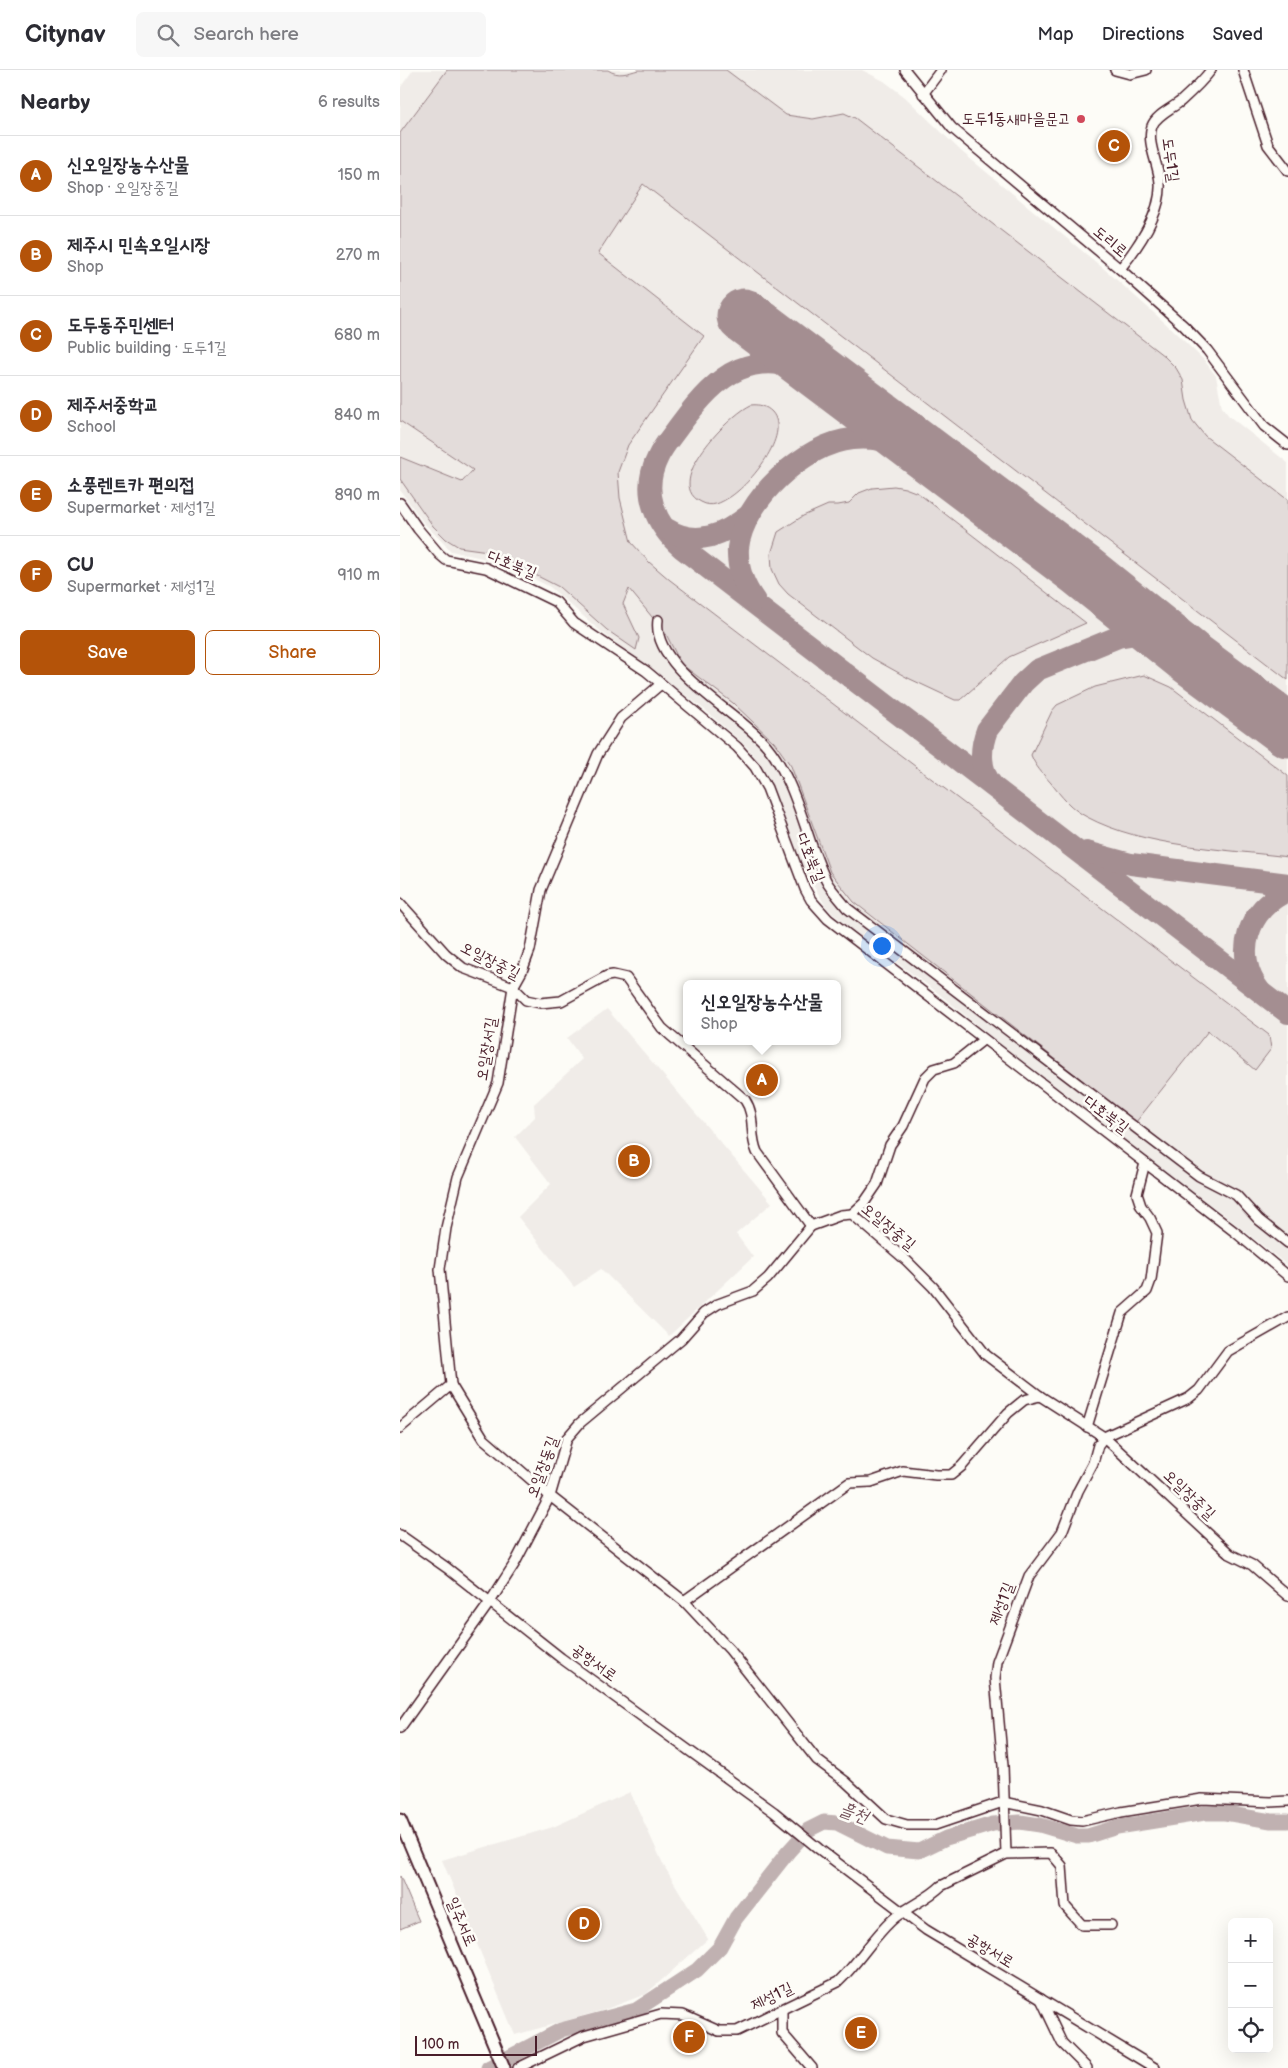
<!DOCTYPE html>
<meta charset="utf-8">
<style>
body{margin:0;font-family:"Balsamiq Sans","Poor Story",sans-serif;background:#f7f7f7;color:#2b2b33}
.controls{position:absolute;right:15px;bottom:15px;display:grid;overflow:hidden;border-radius:8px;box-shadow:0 5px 20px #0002}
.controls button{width:45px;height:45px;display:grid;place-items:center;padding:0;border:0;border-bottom:1px solid #e1e1e2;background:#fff;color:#2b2b33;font:25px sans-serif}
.scale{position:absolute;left:15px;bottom:12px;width:122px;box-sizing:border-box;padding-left:5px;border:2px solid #4a1f2b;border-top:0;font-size:14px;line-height:18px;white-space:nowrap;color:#4a1f2b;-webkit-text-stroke:4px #fdfcf7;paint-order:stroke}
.you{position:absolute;left:481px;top:875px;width:18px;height:18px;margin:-12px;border:4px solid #fff;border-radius:50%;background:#1a73e8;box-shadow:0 0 0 8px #1a73e833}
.badge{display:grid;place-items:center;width:32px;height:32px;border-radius:50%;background:#b45309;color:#fff;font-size:16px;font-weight:700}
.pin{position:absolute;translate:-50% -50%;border:2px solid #fff;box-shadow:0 1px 5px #0006}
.popup{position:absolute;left:283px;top:910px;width:158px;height:65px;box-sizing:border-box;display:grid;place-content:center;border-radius:8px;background:#fff;filter:drop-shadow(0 1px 4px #0005);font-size:16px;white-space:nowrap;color:#7c7c81}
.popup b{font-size:19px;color:#2b2b33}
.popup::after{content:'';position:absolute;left:50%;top:100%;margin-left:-10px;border:10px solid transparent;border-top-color:#fff}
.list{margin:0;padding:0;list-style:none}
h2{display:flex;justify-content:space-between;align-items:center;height:65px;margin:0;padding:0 20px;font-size:21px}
h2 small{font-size:16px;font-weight:400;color:#7c7c81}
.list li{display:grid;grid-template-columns:32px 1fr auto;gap:15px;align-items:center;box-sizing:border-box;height:80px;padding:0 20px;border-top:1px solid #e1e1e2}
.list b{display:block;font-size:19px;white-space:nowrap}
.list p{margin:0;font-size:16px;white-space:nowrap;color:#7c7c81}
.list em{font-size:16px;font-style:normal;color:#7c7c81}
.actions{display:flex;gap:10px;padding:15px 20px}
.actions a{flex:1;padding:11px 0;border:1px solid #b45309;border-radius:8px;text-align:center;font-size:18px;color:#b45309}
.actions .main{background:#b45309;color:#fff}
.icon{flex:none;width:28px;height:28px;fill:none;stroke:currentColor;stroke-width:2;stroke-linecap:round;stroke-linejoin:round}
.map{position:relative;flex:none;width:888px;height:1998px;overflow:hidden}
header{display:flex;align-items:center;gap:30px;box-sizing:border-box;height:70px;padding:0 25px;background:#fff;border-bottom:1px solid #e1e1e2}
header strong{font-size:24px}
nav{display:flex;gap:28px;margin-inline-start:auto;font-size:18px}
.search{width:350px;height:45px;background:#f7f7f7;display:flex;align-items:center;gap:12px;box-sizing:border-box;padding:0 18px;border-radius:8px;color:#7c7c81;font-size:19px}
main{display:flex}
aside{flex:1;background:#fff}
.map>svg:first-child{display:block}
.built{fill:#f0ece8}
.green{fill:#e3dcda;stroke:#967e82}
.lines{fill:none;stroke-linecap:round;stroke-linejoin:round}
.river{stroke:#c0b1b1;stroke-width:15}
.taxiway{stroke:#a48e91;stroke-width:22}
.runway{stroke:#a48e91;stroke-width:55}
.minor-casing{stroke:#4a1f2b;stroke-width:12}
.major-casing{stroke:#4a1f2b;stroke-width:15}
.minor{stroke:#fdfcf7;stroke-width:9}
.major{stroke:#fdfcf7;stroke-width:11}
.poi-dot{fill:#d1495b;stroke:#fdfcf7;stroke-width:2}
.labels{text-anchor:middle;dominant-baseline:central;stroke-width:5;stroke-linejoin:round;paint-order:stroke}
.poi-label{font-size:16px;fill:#4a1f2b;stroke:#fdfcf7;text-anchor:end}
.street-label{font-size:16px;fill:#4a1f2b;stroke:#fdfcf7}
.water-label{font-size:18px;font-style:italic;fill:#73525a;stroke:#fdfcf7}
</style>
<header>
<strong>Citynav</strong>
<div class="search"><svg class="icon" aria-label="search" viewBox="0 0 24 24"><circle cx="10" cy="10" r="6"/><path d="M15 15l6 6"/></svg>Search here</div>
<nav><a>Map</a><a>Directions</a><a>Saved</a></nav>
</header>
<main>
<aside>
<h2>Nearby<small>6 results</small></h2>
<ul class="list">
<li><span class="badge">A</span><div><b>신오일장농수산물</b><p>Shop · 오일장중길</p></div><em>150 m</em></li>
<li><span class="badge">B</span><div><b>제주시 민속오일시장</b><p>Shop</p></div><em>270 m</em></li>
<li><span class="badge">C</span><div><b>도두동주민센터</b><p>Public building · 도두1길</p></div><em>680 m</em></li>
<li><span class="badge">D</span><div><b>제주서중학교</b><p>School</p></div><em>840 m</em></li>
<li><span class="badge">E</span><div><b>소풍렌트카 편의접</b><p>Supermarket · 제성1길</p></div><em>890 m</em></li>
<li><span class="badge">F</span><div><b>CU</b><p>Supermarket · 제성1길</p></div><em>910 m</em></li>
</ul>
<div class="actions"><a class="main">Save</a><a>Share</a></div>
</aside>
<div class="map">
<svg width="888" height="1998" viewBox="0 0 888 1998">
<rect width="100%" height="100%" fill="#fdfcf7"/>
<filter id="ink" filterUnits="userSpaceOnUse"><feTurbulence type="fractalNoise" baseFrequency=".02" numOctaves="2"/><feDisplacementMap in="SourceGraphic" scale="10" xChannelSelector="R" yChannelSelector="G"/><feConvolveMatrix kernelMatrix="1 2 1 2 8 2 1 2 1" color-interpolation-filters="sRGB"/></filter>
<g filter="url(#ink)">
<g class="built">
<path d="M 13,0 L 462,0 L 484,11 L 505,27 L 562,82 L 709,203 L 763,251 L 804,290 L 816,306 L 822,337 L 829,346 L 888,393 L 888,1196 L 827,1147 L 673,1033 L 534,920 L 446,855 L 427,838 L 408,807 L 367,704 L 348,678 L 305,640 L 199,560 L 150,517 L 100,492 L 51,481 L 23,452 L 0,420 L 0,18 Z"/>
<path d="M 207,939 L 372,1133 L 336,1164 L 353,1187 L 269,1266 L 201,1199 L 174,1217 L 118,1147 L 151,1114 L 115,1067 L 135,1047 L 134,1034 L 182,989 L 167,968 Z"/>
<path d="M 230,1722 L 264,1796 L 308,1869 L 246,1924 L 204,1940 L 115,1965 L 42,1790 L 153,1757 Z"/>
</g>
<g class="green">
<path d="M 47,0 L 208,0 C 218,7 228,3 238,0 L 326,0 L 386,45 L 413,49 L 444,43 L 455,48 L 764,286 L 776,298 L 783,310 L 786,330 L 792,350 L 805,366 L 888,430 L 888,610 L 243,114 L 198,183 L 304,266 L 228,375 L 218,402 L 220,428 L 231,472 L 249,492 L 270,510 L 869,965 L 871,979 L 855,1000 L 808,961 L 736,1052 L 454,832 L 430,802 L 391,696 L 374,672 L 333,633 L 281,594 L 266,564 L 229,519 L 223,534 L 239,568 L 236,580 L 207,560 L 159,517 L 88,481 L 59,477 L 46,469 L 33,456 L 0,409 L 0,387 L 62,412 L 73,400 L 0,351 L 0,63 Z"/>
<path d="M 351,335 C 359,334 366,336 372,342 C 392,365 349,415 330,427 C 320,433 312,438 301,432 C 262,413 329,345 351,335 Z"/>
<path d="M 494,416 L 505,418 L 518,423 L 686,553 L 609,587 L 560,630 L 555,630 L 508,608 L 472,588 L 388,524 L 379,514 L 372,499 L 371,484 L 378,462 L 403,446 L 428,435 L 438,435 L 449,433 L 459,423 L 472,418 Z"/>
<path d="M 744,605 L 771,617 L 888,706 L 888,787 C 825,779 743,777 687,747 C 671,739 661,726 651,713 C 643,704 635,696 631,685 L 652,641 L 657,635 L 695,617 Z"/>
<path d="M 0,1806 L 19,1851 L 0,1859 Z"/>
</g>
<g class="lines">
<path class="river" d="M 88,1998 L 161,1960 L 236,1940 L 297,1900 L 320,1877 L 336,1848 L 388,1782 L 408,1760 L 424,1752 L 437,1753 L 487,1778 L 519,1781 L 546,1768 L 593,1754 L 620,1752 L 640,1755 L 677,1766 L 688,1766 L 717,1757 L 805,1743 L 825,1743 L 871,1751 L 888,1751"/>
<g class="taxiway">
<path d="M 420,305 C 351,277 320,301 279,356 C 272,366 263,376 258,387 C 240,422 256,455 282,478 L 888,943"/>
<path d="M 267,459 C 297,478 325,464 349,445"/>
<path d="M 355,531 C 344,516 337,497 338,478 C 343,431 405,373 452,369 C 486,366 512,378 541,395"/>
<path d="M 593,716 C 579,701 580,678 587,660 L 623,613 L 637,600 L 718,567 L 736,564 L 752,566 L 788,586"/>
<path d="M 687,782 L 731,794 L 888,814"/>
<path d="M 860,921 C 832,886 848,837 888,821"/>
</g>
<path class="runway" d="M 344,246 L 681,500 L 788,586 L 888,660"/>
<defs>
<g id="minor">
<path d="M 505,0 L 552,58 L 720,199 L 784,256 L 807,280 L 864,356 L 888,375"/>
<path d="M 715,0 L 730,4 L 746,0"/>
<path d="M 843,0 L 868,75 L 888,101"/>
<path d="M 523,24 L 541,0"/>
<path d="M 720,199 C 737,178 762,142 760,113 C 759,95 746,73 752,56 C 756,45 773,38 781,31 C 792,21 802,12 811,0"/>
<path d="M 0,433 L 18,459 L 39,484 L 46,490 L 86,498 L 156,532 L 174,553 L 246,601 L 337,677 L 355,697 L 367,718 L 405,819 L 411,830 L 428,849 L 835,1162 L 888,1206"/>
<path d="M 258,550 C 251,598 340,643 367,676 C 390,704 401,745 413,779 C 418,791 422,804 428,814 C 434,823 441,830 447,838 L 799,1106 L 836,1125 L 859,1150 L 888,1173"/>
<path d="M 0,833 L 46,884 L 63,898 L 113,917 L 126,930 L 140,933 L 161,931 L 207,906 L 213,905 L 226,908 L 262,958 L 345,1030 C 356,1046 349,1064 357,1082 L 411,1156"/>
<path d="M 452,1144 L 464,1133 L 477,1114 L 490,1075 L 503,1056 L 525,1008 L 534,999 L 554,993 L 583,970"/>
<path d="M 411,1156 L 441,1145 L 452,1144 L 507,1191 L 533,1217 L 586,1285 L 640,1326 L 704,1367 L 830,1484 L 852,1495 L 888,1526"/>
<path d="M 51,1315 L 84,1369 L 150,1426 L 284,1531 L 330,1580 L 417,1690 L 445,1711 L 486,1749 L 507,1755 L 535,1755 L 603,1732 L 642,1740 L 671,1750 L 682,1751 L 721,1742 L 802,1729 L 871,1732 L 888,1731"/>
<path d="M 687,1357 L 722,1243 L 747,1221 L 751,1210 L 757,1163 L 750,1148 L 741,1136 L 737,1124 L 745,1093"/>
<path d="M 0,1358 L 51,1315 L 40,1199 L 46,1158 L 58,1107 L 98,1013 L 113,917 L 122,901 L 130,880 L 141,820 L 198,684 L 221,648 L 261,614"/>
<path d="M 0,1465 L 47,1498 L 161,1588 L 374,1742 L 419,1779 L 526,1860 L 755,1998"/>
<path d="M 284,1531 L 449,1413 L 471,1412 L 503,1401 L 536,1405 L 551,1405 L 562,1396 L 608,1343 L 624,1330 L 640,1326"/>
<path d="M 0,1658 L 90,1532 L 115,1493 L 150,1426 L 167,1368 L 180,1353 L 281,1269 L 304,1243 L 318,1234 L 353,1221 L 368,1208 L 411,1156"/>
<path d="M 606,1784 L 603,1696 L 595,1608 L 597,1592 L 629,1506 L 662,1462 L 678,1421 L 693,1393 L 698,1375 L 704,1367 L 789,1328 L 799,1320 L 828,1281 L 888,1247"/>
<path d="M 641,1929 L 662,1973 L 687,1998"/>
<path d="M 382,1939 L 382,1963 L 412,1998"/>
<path d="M 118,1998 L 184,1966 L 261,1944 L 283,1945 L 319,1961 L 337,1961 L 438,1912 C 458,1893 471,1870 491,1851 C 506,1837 527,1830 541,1816 L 606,1784 L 651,1783 L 662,1796 L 665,1836 L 682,1855 L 711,1855"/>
</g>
<path id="major" d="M 0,1750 L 104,1998"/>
</defs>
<use href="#minor" class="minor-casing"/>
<use href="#major" class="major-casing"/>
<use href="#minor" class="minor"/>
<use href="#major" class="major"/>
</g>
</g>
<circle class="poi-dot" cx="681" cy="49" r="5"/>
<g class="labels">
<g class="poi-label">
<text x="671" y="49">도두1동새마을문고</text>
</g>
<g class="street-label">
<text transform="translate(770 90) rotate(82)">도두1길</text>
<text transform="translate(710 172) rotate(40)">도리로</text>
<text transform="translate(112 495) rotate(22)">다호북길</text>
<text transform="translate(410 788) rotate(68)">다호북길</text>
<text transform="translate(90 891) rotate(27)">오일장중길</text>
<text transform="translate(87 979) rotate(-81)">오일장서길</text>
<text transform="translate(706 1045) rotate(37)">다호북길</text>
<text transform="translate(488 1157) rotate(39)">오일장중길</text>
<text transform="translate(143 1397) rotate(-70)">오일장동길</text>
<text transform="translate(789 1425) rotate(43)">오일장중길</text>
<text transform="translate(602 1534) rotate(-69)">제성1길</text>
<text transform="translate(194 1593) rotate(36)">공항서로</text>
<text transform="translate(61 1852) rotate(67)">일주서로</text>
<text transform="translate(590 1881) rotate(31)">공항서로</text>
<text transform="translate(372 1927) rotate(-26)">제성1길</text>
</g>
<g class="water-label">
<text transform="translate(454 1743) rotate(20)">흘천</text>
</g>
</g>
</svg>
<div class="controls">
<button>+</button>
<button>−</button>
<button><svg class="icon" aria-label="locate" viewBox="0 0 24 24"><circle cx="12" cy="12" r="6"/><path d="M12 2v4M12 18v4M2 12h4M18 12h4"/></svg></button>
</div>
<div class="scale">100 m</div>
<div class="you"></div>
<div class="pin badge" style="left:362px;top:1010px">A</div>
<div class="popup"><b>신오일장농수산물</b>Shop</div>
<div class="pin badge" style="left:234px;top:1091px">B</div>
<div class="pin badge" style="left:714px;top:76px">C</div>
<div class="pin badge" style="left:184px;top:1854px">D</div>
<div class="pin badge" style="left:461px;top:1963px">E</div>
<div class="pin badge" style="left:289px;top:1967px">F</div>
</div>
</main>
